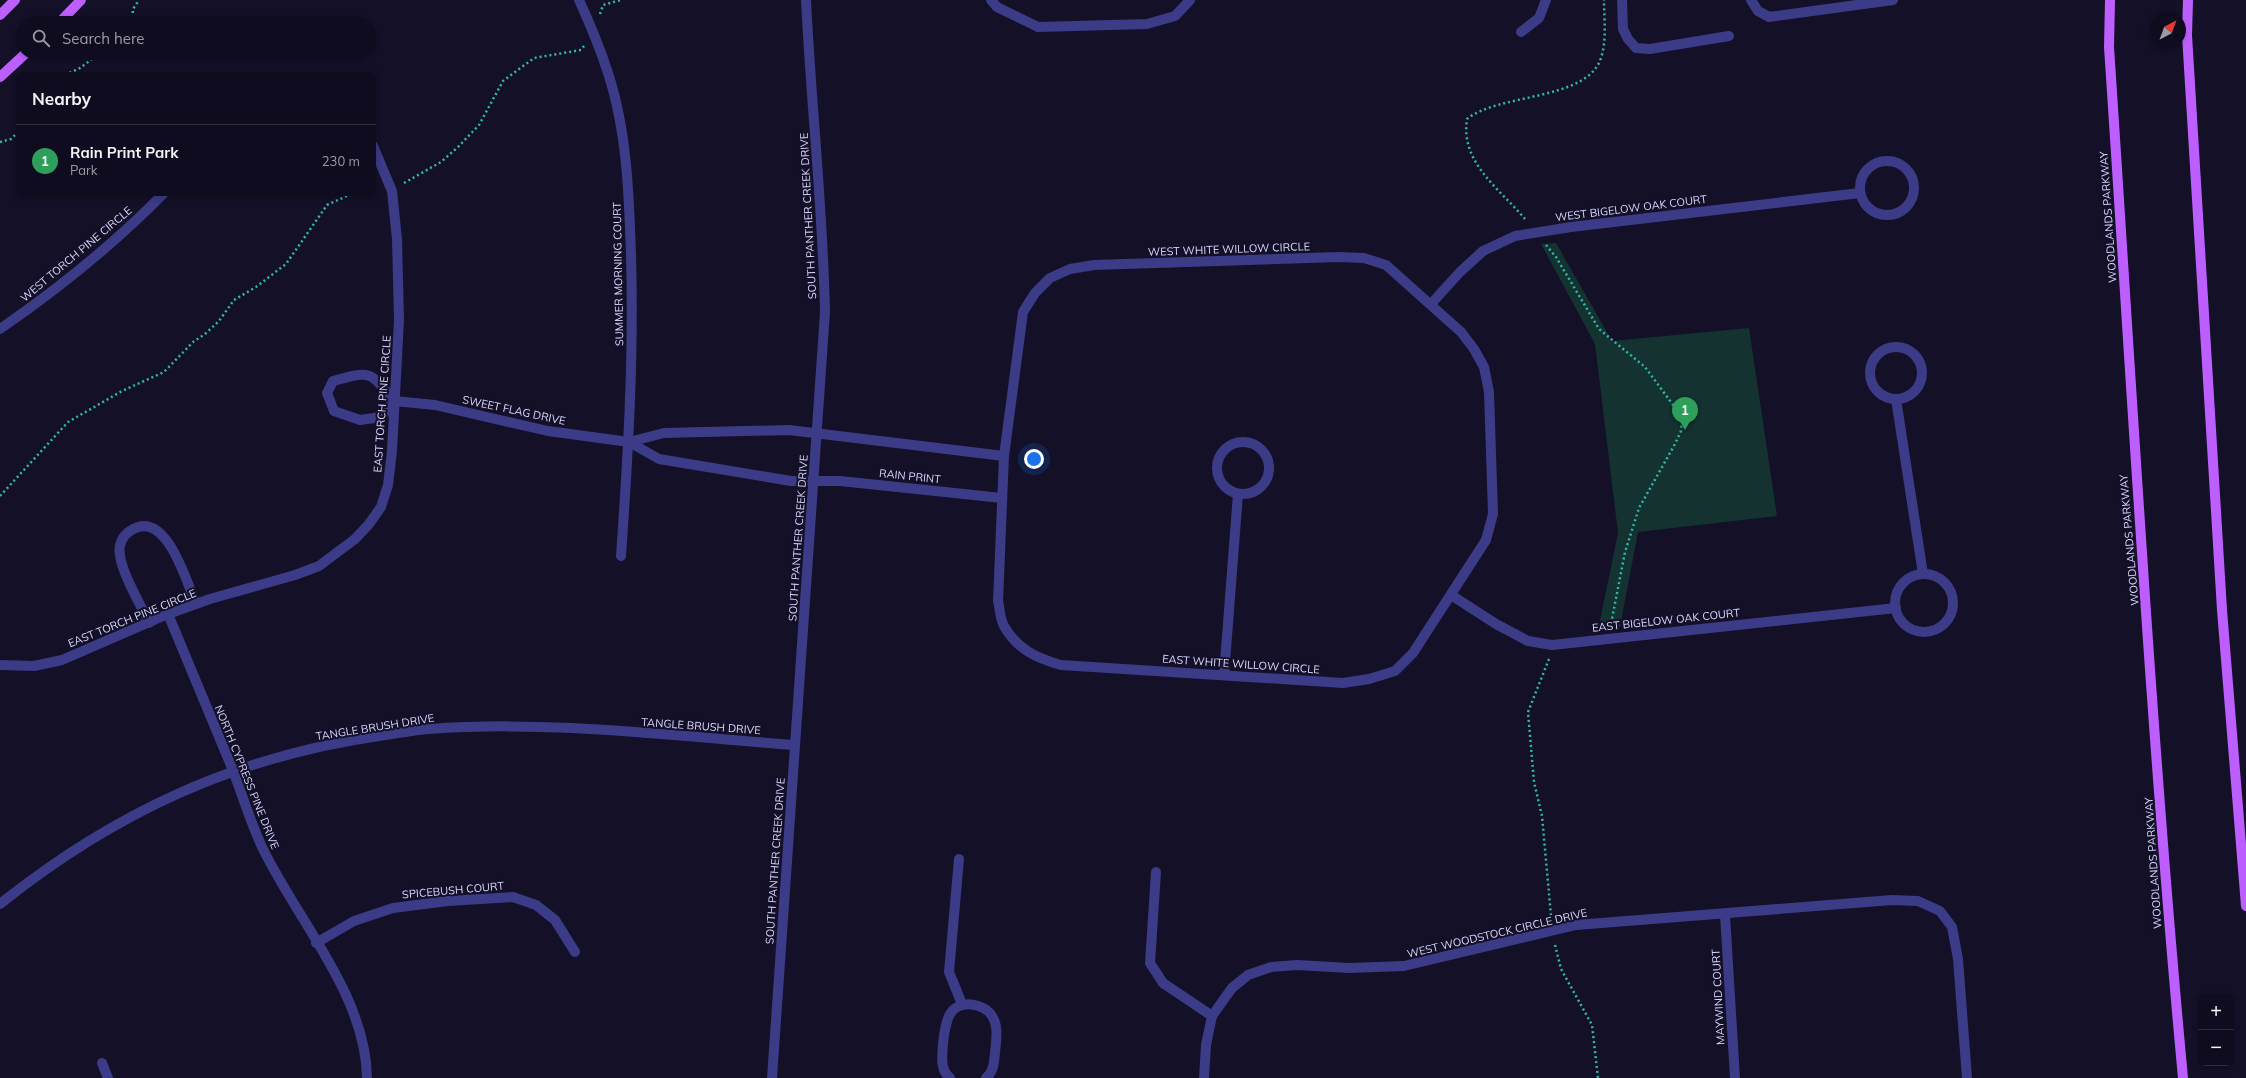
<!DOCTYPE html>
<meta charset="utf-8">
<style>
body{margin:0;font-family:Mulish,sans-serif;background:#1c1a2b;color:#f1f3f6}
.controls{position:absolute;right:12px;bottom:12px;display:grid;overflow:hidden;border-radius:8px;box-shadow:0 2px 6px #0003}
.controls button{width:36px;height:36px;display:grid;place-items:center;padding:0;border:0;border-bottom:1px solid #2e2c3c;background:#0e0c1e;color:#f1f3f6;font:20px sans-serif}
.compass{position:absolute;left:2150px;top:12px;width:36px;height:36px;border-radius:50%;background:#0e0c1e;box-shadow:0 2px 6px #0003;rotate:41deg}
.you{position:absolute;left:1034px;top:459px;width:14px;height:14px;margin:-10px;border:3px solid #fff;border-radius:50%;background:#1a73e8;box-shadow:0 0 0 6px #1a73e833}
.badge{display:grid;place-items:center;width:26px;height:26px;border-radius:50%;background:#7c3aed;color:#fff;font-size:13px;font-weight:700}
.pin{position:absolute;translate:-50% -33px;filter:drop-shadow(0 1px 2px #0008)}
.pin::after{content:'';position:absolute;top:21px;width:14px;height:12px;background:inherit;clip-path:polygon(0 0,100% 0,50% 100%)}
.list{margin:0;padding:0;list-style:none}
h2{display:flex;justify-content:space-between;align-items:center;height:52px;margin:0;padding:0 16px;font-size:17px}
h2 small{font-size:13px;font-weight:400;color:#9b9ba4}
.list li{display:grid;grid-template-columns:26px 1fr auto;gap:12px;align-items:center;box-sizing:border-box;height:72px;padding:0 16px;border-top:1px solid #2e2c3c}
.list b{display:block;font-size:15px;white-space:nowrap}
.list p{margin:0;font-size:13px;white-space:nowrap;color:#9b9ba4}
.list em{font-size:13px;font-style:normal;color:#9b9ba4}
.icon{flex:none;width:22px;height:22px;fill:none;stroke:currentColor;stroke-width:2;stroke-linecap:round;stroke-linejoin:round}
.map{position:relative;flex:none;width:2246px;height:1078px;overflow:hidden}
.search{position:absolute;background:#0e0c1e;box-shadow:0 2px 6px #0003;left:16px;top:16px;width:360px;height:44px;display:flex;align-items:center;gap:10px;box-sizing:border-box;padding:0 14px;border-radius:22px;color:#9b9ba4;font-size:15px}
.panel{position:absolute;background:#0e0c1e;box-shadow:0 2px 6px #0003;left:16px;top:72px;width:360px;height:124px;border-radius:8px}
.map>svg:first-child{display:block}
.green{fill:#133230}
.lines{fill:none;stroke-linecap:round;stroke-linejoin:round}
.path{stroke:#2fbaad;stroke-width:2.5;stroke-dasharray:2 3;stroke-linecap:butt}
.minor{stroke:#3b3b87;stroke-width:10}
.major{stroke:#bd5eff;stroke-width:10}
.labels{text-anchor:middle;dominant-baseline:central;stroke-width:4;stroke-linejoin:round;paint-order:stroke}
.street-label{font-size:11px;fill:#dad7ff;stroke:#131028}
</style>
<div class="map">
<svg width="2246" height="1078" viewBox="0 0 2246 1078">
<rect width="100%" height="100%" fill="#131028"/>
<path class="green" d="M 1556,243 L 1612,341 L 1749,328 L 1777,516 L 1638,532 L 1620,627 L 1598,630 L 1618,533 L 1595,344 L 1541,244 Z"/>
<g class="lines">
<g class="path">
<path d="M 600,14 L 603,5 L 621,0"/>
<path d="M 132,23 L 133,9 L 139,0"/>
<path d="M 65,75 L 80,68 L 100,53"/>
<path d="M 0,142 L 11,139 L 19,131"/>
<path d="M 404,183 L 441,162 L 458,147 L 479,125 L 503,81 L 534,58 L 581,50 L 584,46"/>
<path d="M 1525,219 C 1500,189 1460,163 1467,119 C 1499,93 1587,101 1601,58 C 1607,40 1604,19 1604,0"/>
<path d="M 1546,245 L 1556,257 L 1599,329 L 1645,367 L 1682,417 L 1681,431 L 1675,444 L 1639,508 L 1625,552 L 1611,624"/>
<path d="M 0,496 L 68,422 L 122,391 L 164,372 L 193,342 L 205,334 L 219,321 L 234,300 L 256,287 L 286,264 L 327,205 L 349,195 L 369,193"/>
<path d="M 1549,659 L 1528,712 L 1534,782 L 1542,816 L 1551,916"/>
<path d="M 1555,945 L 1561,969 L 1592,1025 L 1598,1078"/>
</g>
<g class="minor">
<path d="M 579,0 C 590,24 600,48 608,73 C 627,131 629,194 631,255 C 634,356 628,456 621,556"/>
<path d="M 991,0 L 997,7 L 1038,27 L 1147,24 L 1175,16 L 1190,0"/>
<path d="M 1622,0 L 1623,29 L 1628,39 L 1636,48 L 1650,49 L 1729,36"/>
<path d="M 1751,0 L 1758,11 L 1769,17 L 1893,0"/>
<path d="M 1521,32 L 1539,18 L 1546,0"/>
<circle cx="1887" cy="188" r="27"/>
<path d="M 1339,257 L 1364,258 L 1386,265 L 1461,332 L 1474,349 L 1484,367 L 1489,392 L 1493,514 L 1486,540 L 1413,653 L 1395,671 L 1369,679 L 1343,683 L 1061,665 C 1036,658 1017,649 1004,626 C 1000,619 1000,609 998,601 L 1004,456 L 1023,312 L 1035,293 L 1050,278 L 1070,269 L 1094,265 Z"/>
<path d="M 1431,304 L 1460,272 L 1483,251 L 1515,236 L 1571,227 L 1860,193"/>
<path d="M 0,329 C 58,289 115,243 164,193"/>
<circle cx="1896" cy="373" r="26"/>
<path d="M 1896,399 L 1923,574"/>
<path d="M 394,401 L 381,417 L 360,420 L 334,411 L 327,393 L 333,381 C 371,371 369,370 394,401 L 435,405 L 548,431 L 629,442 L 664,433 L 789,430 L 1004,456"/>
<circle cx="1243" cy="468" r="26"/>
<path d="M 629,442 L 659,459 L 791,481 L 840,481 L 1002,498"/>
<circle cx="1924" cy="603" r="29"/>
<path d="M 1451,595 L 1496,624 L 1528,641 L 1552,645 L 1896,608"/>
<path d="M 168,614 C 189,665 211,717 232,768 C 242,794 250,821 262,847 C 297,920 366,995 367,1078"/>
<path d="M 149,623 C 141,605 122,574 120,555 C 118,546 122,536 130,531 C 166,507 186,581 196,604"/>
<path d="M 0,665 L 34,666 L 62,660 L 168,614 L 210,599 L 295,575 L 319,566 L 355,539 L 369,524 L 381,507 L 388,485 L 392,451 L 399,320 L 397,239 L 392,191 L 373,146"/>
<path d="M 1224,675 L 1238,494"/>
<path d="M 959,859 L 949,972 L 962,1004"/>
<path d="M 1156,872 L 1150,963 L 1163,983 L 1212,1016"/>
<path d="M 0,904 C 114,813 234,757 379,736 C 396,734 412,730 429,729 C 550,720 673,736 794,745"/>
<path d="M 1725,915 L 1735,1078"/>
<path d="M 316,943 L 354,921 L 393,908 L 448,901 L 513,897 L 536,905 L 555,920 L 575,952"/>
<path d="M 102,1063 L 108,1078"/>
<path d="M 772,1078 L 825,312 C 823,208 811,104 806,0"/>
<path d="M 950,1078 C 940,1070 942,1056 943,1044 C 944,1034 945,1023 950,1014 C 959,999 984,1003 992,1016 C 999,1027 996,1041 995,1053 C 994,1061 994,1072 986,1078"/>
<path d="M 1204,1078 L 1206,1045 L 1212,1016 L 1232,988 L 1248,975 L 1271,967 L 1297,965 L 1349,968 L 1404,966 L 1576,925 L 1892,900 L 1918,901 L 1940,911 L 1952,927 L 1958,959 L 1967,1078"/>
</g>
<g class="major">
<path d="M 2110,0 L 2109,47 C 2132,391 2151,735 2183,1078"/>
<path d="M 2188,0 L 2187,35 L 2222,610 L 2246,906"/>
<path d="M 0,15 L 15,0"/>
<path d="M 59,23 L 81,0"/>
<path d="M 0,77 L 26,53"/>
</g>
</g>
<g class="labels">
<g class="street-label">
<text transform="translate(1631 208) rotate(-7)">WEST BIGELOW OAK COURT</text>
<text transform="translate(808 216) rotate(-93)">SOUTH PANTHER CREEK DRIVE</text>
<text transform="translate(2108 217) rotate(-94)">WOODLANDS PARKWAY</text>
<text transform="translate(1229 249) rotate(-2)">WEST WHITE WILLOW CIRCLE</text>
<text transform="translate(76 254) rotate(-40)">WEST TORCH PINE CIRCLE</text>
<text transform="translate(618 274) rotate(-91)">SUMMER MORNING COURT</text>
<text transform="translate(382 404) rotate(-86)">EAST TORCH PINE CIRCLE</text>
<text transform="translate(514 410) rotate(12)">SWEET FLAG DRIVE</text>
<text transform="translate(910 476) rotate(6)">RAIN PRINT</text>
<text transform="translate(798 538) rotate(-86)">SOUTH PANTHER CREEK DRIVE</text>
<text transform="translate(2129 540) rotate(-95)">WOODLANDS PARKWAY</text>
<text transform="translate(132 618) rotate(-22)">EAST TORCH PINE CIRCLE</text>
<text transform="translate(1666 620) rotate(-6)">EAST BIGELOW OAK COURT</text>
<text transform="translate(1241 664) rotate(4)">EAST WHITE WILLOW CIRCLE</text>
<text transform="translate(701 726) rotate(4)">TANGLE BRUSH DRIVE</text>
<text transform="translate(375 727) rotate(-9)">TANGLE BRUSH DRIVE</text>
<text transform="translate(247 777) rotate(68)">NORTH CYPRESS PINE DRIVE</text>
<text transform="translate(775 861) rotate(-86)">SOUTH PANTHER CREEK DRIVE</text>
<text transform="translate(2153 863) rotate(-94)">WOODLANDS PARKWAY</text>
<text transform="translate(453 890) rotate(-5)">SPICEBUSH COURT</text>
<text transform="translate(1497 933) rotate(-13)">WEST WOODSTOCK CIRCLE DRIVE</text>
<text transform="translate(1718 997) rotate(-93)">MAYWIND COURT</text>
</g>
</g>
</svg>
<div class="controls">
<button>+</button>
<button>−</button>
</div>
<svg class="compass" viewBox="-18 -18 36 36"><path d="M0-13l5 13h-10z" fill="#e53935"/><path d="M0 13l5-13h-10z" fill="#9b9ba4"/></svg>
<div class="you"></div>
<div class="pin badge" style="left:1685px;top:430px;background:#2e9e5b">1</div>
<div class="search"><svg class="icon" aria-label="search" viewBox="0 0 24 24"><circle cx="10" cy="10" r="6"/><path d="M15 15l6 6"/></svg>Search here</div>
<section class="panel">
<h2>Nearby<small></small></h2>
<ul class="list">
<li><span class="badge" style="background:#2e9e5b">1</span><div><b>Rain Print Park</b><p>Park</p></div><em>230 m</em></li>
</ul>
</section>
</div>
